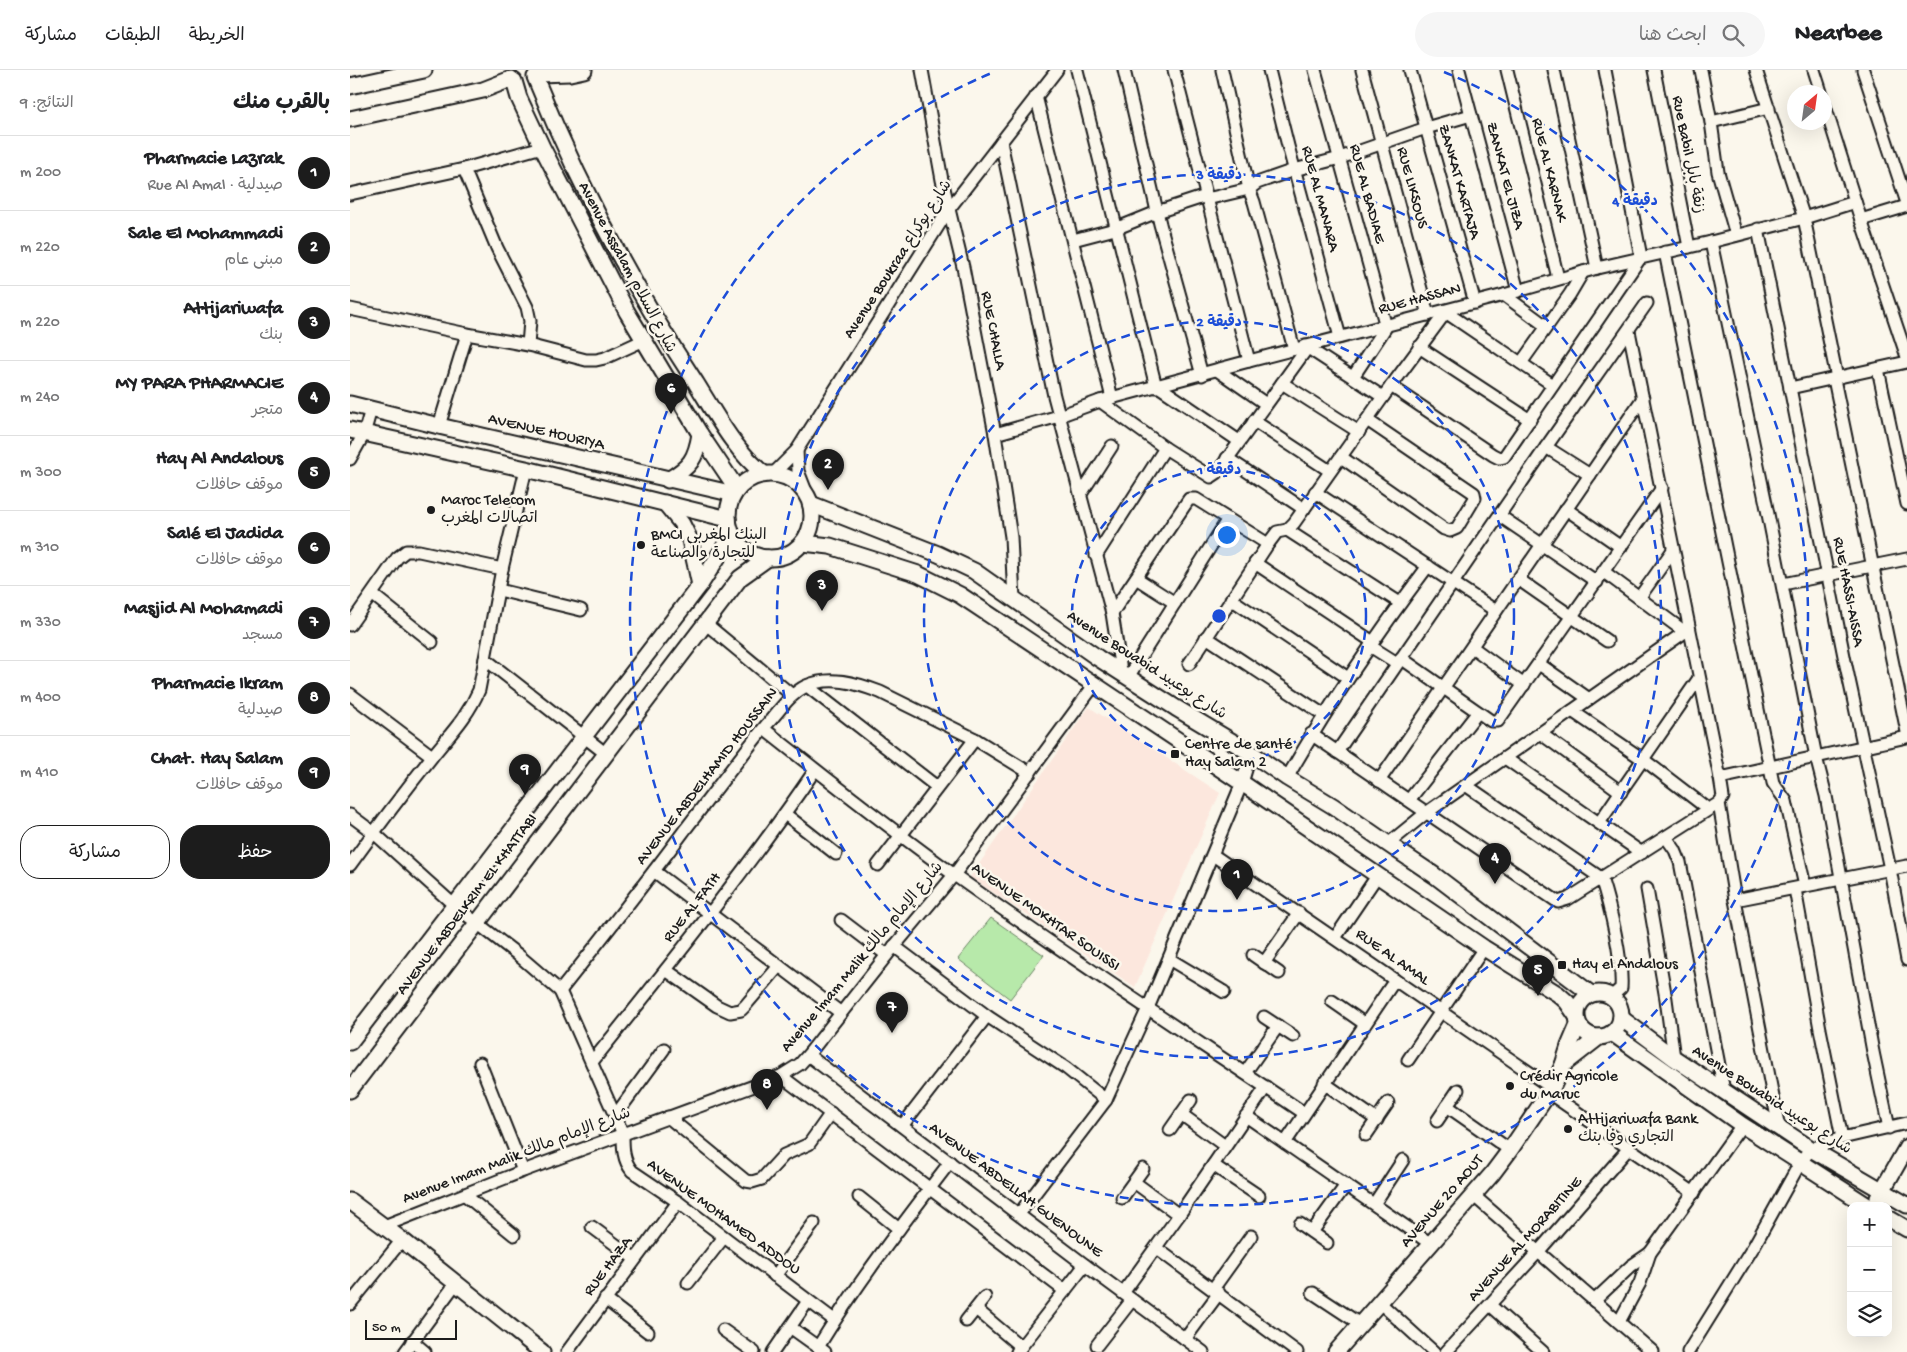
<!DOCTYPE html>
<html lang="ar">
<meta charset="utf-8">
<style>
body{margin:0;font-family:"Gochi Hand","Playpen Sans Arabic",sans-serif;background:#f6f6f6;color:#202124;direction:rtl}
.controls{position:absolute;right:15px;bottom:15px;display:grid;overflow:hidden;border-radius:10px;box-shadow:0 5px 20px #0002}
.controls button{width:45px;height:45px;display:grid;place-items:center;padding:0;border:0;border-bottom:1px solid #e0e0e0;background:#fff;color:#202124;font:25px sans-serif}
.compass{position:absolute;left:1437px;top:15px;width:45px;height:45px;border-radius:50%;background:#fff;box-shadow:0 5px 20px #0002;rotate:29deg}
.scale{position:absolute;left:15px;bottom:12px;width:92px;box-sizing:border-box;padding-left:5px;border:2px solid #1c1c1c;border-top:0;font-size:14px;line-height:18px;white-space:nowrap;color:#1c1c1c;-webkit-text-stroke:4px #fbf7ec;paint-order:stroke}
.you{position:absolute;left:876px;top:464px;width:18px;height:18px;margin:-12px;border:4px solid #fff;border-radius:50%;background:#1a73e8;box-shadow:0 0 0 8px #1a73e833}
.badge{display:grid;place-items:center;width:32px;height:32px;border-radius:50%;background:#1c1c1c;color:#fff;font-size:16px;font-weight:700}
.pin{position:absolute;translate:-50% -41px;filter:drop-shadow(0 1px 2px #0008)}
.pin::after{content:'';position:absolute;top:26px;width:18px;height:15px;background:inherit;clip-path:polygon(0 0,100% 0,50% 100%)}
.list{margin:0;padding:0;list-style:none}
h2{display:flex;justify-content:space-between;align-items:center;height:65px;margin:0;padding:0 20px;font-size:21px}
h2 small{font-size:16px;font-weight:400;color:#757577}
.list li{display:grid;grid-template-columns:32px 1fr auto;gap:15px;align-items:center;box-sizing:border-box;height:75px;padding:0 20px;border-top:1px solid #e0e0e0}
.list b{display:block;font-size:19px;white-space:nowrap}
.list p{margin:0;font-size:16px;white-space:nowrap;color:#757577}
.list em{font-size:16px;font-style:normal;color:#757577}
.actions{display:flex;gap:10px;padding:15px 20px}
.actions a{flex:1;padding:11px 0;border:1px solid #1c1c1c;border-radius:20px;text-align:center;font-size:18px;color:#1c1c1c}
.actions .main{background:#1c1c1c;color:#fff}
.icon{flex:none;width:28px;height:28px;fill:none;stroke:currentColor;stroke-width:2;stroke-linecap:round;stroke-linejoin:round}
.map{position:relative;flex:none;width:1557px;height:1282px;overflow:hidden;direction:ltr}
header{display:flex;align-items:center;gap:30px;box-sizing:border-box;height:70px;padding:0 25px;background:#fff;border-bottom:1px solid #e0e0e0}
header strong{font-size:24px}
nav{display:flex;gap:28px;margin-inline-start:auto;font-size:18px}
.search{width:350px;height:45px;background:#f6f6f6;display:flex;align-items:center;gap:12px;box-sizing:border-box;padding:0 18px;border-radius:28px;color:#757577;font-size:19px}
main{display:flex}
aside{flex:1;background:#fff}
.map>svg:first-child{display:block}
.built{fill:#fce7dd}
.pitch{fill:#b7e9aa;stroke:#6a8263}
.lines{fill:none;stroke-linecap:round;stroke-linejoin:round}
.street-casing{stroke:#1c1c1c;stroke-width:15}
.secondary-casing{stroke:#1c1c1c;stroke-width:19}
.street{stroke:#fbf7ec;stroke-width:11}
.secondary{stroke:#fbf7ec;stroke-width:15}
.ring{fill:none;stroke:#1d4ed8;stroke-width:2.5;stroke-dasharray:9 6}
.poi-dot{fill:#1c1c1c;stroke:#fbf7ec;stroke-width:2}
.labels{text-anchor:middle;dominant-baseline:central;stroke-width:5;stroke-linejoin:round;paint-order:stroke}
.street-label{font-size:16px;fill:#1c1c1c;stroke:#fbf7ec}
.poi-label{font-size:16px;fill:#1c1c1c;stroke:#fbf7ec;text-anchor:start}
.centre{fill:#1d4ed8;stroke:#fbf7ec;stroke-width:2.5}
.ring-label{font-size:15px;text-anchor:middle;font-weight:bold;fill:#1d4ed8;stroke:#fbf7ec;stroke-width:5;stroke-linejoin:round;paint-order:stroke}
</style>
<header>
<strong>Nearbee</strong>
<div class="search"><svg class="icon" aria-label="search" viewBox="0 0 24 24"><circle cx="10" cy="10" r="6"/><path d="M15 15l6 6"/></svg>ابحث هنا</div>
<nav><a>الخريطة</a><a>الطبقات</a><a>مشاركة</a></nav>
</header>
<main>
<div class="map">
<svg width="1557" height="1282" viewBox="0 0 1557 1282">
<rect width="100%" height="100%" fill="#fbf7ec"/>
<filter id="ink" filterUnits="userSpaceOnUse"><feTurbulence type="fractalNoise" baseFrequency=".02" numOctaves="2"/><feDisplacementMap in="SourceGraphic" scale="10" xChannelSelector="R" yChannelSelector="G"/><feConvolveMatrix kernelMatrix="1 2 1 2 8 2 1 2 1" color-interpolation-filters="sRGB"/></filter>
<g filter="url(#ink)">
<path class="built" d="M 739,637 L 870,723 L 785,917 L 620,807 Z"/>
<path class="pitch" d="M 641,848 L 694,885 L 660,929 L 608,889 Z"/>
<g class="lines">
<defs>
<g id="street">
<path d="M 572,0 L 592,110 L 613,197 L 645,364 L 661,467 L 664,530"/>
<path d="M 727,0 L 806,317"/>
<path d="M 774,0 L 810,154 L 852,305"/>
<path d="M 824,0 L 899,291"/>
<path d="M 872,0 L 899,119 L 904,132 L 944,279"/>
<path d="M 919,0 L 938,76 L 990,267"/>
<path d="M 965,0 L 1036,257 L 1003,307"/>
<path d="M 1012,0 L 1078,245"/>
<path d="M 1060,0 L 1125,233"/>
<path d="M 1109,0 L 1168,221"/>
<path d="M 1157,0 L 1208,208"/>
<path d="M 1204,0 L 1247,198"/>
<path d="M 1304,0 L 1339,177"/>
<path d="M 1351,0 L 1361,52 L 1368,102 L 1386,165"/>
<path d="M 1406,0 L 1454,148 L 1487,308"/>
<path d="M 1464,0 L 1471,22"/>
<path d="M 1513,0 L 1557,133"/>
<path d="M 686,26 L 762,328"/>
<path d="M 1474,33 L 1511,150 L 1557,287"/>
<path d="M 1361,52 L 1419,38"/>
<path d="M 651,72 L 704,326 L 762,543 L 771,601"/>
<path d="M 114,99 L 147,178 L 177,237 L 180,251 L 178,275"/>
<path d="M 0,124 L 114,99 L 192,77"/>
<path d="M 1511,150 L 1557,136"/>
<path d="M 1408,159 L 1495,591 L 1540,799 L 1557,890"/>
<path d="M 723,170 L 765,159 L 807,142 L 856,126 L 861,128 L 899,119 L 907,113 L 944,100 L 990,88 L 1076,58 L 1121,45"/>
<path d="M 1361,172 L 1416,434 L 1466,687 L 1476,726 L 1523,982 L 1539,1058"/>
<path d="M 1315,182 L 1423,713 L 1436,731 L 1455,816"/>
<path d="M 1154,225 L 1196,256"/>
<path d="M 0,239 L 117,264 L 178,275 L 236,290 L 246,290 L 255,288 L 292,271"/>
<path d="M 1094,241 L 1203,315"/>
<path d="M 1279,261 L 1370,708 L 1373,727 L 1369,733 L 1385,830 L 1429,1058"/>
<path d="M 955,276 L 1033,327"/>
<path d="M 1069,277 L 1180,350"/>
<path d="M 1171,293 L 1220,224 L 1233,202"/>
<path d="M 1528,299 L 1557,434"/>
<path d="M 867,300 L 916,334"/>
<path d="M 1484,309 L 1557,662"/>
<path d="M 932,313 L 1009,362"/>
<path d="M 808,316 L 889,371"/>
<path d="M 1041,316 L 1143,385 L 1149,388 L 1154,387 L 1291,187 L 1255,0"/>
<path d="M 1440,318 L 1557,292"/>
<path d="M 750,331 L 815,378 L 861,407 L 867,403 L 958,277"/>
<path d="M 904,351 L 980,401"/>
<path d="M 89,356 L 117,264"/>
<path d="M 645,364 L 709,346 L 750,331 L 899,291 L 1154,225 L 1247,198 L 1361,172 L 1454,148 L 1505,132"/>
<path d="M 1196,377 L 1240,405"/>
<path d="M 447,380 L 448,401 L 457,424"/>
<path d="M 991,387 L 1094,459 L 1100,461 L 1107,458 L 1125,428 L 1124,423 L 1017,350"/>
<path d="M 877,388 L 954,439"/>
<path d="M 0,389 L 14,364 L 21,339"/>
<path d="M 424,403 L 447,380 L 599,139 L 707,0"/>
<path d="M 965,422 L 1146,541"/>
<path d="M 731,424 L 762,376"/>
<path d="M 1216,439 L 1271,477"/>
<path d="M 1150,446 L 1247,512"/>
<path d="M 937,460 L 1050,533"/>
<path d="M 746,486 L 815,378"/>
<path d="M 905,493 L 1023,572"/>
<path d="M 1254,502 L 1335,562"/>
<path d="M 786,508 L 825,533"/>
<path d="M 1168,509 L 1257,571"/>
<path d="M 1433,514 L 1557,489"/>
<path d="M 149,520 L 231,540"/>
<path d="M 23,525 L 82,572"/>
<path d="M 1289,528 L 1323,480"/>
<path d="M 881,529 L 998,608"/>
<path d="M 762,543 L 839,429 L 846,429 L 918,474"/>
<path d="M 355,553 L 442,625"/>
<path d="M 0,555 L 47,488 L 56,481 L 69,481 L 152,499"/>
<path d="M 856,567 L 974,645"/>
<path d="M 1020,576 L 1047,593"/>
<path d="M 1122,577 L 1174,615"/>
<path d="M 1051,588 L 1141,651 L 1148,651 L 1312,418"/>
<path d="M 135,589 L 255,683"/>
<path d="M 839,594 L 918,474 L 927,462 L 937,460 L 944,453 L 1033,327 L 1096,242"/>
<path d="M 1189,594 L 1239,629"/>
<path d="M 778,607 L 878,449"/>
<path d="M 457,616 L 587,717"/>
<path d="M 0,624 L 82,686"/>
<path d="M 1222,641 L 1294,690 L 1358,739"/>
<path d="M 414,659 C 476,708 539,758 603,804 C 718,887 837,964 954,1043"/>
<path d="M 1190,663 L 1271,722"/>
<path d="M 961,664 L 1208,832 L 1218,829 L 1251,808 L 1369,733"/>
<path d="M 987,682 L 1196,377 L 1297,233"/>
<path d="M 1155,688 L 1292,783"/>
<path d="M 937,708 C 979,634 1027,564 1078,496"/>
<path d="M 1370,708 L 1557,667"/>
<path d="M 1029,711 L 1293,328"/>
<path d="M 1117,716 L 1251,808 C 1260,836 1273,890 1271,918 L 1261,927"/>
<path d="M 1059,730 L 1128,642"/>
<path d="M 435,744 L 486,784"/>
<path d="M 0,745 L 24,763 L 105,836 L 167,884 L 210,921 L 273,1064 C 273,1078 273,1090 282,1101 L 328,1132 L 484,1250"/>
<path d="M 1249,753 L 1349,608"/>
<path d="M 1316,767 L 1325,780 L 1330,792 L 1374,1021"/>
<path d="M 1038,774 L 1076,743 L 1339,559"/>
<path d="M 863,785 L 1202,1018"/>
<path d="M 0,795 C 26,759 53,723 81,688 C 99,665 117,648 129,620 L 152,499 L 176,399"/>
<path d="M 528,795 L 625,669"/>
<path d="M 304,801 L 491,943"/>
<path d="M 1297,819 L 1316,929 L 1324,988"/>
<path d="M 1445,819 L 1470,959 L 1492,1068"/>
<path d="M 1385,830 L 1557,796"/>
<path d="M 491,850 L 537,885"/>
<path d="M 985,868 L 1027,806"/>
<path d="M 544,876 L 637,946 L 716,998 L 756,1030"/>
<path d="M 903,885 L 929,903"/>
<path d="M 819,889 L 874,922"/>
<path d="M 914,893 L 949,843"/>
<path d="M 316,900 L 367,936 L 380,942 L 391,940 L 395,936 L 429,896"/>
<path d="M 210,921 C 252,868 294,815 334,761 C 362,725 389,688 418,653 C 430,640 440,624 456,616 C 480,605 506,613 530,622 L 625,669 L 680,703"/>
<path d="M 982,931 L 1015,954"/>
<path d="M 914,947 L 943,966"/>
<path d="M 458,985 L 735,1195 L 853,1282"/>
<path d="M 1058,990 L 1134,878"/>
<path d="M 242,992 C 319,896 396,801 465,700"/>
<path d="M 130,993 L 173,1101"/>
<path d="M 895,1003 L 928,956"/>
<path d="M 431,1006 L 715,1221"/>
<path d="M 974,1013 L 1027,1050"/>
<path d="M 1199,1023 L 1344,1123"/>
<path d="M 1097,1036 L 1160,1080"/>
<path d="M 831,1044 L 875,1076"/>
<path d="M 265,1046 L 314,979"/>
<path d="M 896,1046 L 1081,1174"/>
<path d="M 318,1047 L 396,1111 L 402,1112 L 412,1109 L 434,1085 L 459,1074 L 481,1043"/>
<path d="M 1087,1051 L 1108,1020"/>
<path d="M 552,1056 L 637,946"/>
<path d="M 820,1060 L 841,1030"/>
<path d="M 1016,1065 L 1038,1033"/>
<path d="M 935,1073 L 1045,910"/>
<path d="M 863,1095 L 909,1126"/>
<path d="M 784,1112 L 829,1145"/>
<path d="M 115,1125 L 164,1165"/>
<path d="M 1123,1125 L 1303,1282"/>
<path d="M 509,1127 L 549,1159"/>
<path d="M 772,1128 L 793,1099"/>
<path d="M 1024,1134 L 1053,1090"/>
<path d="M 669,1144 L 756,1030 L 798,938 L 892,713 L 901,683"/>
<path d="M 950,1154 L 977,1173"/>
<path d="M 34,1156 L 173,1101 L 431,1006 L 450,994 L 458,985 L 537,885 L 604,805 L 745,614"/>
<path d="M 242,1157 L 285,1189"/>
<path d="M 962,1162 L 996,1115"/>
<path d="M 806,1178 L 947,1282"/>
<path d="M 425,1206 L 464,1153"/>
<path d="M 338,1213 L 374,1167"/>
<path d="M 863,1219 L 901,1166"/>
<path d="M 773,1223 L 829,1145 L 916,1017"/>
<path d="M 963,1223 L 1010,1254"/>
<path d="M 255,1229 L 298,1262"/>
<path d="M 1244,1231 L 1281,1196 L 1300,1183"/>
<path d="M 1029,1232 L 1084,1282"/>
<path d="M 0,1234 L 52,1170"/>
<path d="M 1140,1235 L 1193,1282"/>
<path d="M 626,1239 L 671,1277"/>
<path d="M 616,1251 L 635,1227"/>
<path d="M 1269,1252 L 1290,1213 L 1300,1183 L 1392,1055"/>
<path d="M 440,1257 L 475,1282"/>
<path d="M 373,1260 L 404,1282"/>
<path d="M 835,1269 L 869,1223"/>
<path d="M 62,1271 L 75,1282"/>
<path d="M 747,1275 L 782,1230"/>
<path d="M 468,1277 C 508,1212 554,1152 600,1092"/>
<path d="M 55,1282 L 106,1213"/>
<path d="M 217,1282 L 328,1132"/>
<path d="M 423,1282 L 458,1231"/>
<path d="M 667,1282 L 735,1195"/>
<path d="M 1096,1282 L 1188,1182 L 1279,1078"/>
<path d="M 1338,1282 L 1404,1176 L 1450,1093 L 1461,1079 L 1492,1068 L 1557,1053"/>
</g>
<g id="secondary">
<path d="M 188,4 L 220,3 L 234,0"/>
<path d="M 185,7 C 228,114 283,217 346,313 C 366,345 384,380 414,404"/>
<path d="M 164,11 L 169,28 L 192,77 L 277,242 L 350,364 L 387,419"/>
<path d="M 0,16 L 74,0"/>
<path d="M 0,49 L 133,20 L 161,9"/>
<path d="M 0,334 L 89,356 L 384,424"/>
<path d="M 0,360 L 176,399 L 378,449"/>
<circle cx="420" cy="446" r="42"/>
<path d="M 318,410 C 340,397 346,389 350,364"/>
<path d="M 315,433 L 332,454 L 340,470 L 350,515"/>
<path d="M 461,434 L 588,484 L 624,501 L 748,588 L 826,638 L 901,683 L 937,708 L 983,736 L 1038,774 L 1084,805 L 1241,924"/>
<path d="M 453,473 L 480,476 L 568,504 L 610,525 L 892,713 L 1134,878 L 1208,924 L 1217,932 L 1226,945"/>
<circle cx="1249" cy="945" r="22"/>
<path d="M 1271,948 L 1324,988 L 1461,1079 L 1557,1135"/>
<path d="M 1262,963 L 1392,1055 L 1518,1136"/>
<path d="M 0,972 L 350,515 L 382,465"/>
<path d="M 1213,995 L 1249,967"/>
<path d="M 0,1020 L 390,508 L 418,488"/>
<path d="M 1528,1128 L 1557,1077"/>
<path d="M 0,1131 L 52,1170 L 192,1282"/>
<path d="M 1538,1148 L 1557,1159"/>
<path d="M 986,1282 L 1142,1104 L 1160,1080 L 1202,1018 L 1213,995 L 1219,976 L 1228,955"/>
</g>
</defs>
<use href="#street" class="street-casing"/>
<use href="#secondary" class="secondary-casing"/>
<use href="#street" class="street"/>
<use href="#secondary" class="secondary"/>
</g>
</g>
<g class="ring">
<circle cx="869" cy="546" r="147"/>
<circle cx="869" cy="546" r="295"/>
<circle cx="869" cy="546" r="442"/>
<path d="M1094 2A589 589 0 1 1 644 2"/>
</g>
<g class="poi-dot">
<circle cx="81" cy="440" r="5"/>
<circle cx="291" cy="475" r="5"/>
<rect x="820" y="679" width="10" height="10" rx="2.5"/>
<rect x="1207" y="890" width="10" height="10" rx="2.5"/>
<circle cx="1160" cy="1016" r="5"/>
<circle cx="1218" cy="1059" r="5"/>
</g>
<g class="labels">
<g class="street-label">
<text transform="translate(1337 85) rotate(79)">Rue Babil زنقة بابل</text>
<text transform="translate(1198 100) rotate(76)">RUE AL KARNAK</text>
<text transform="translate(1154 106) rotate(75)">ZANKAT EL JIZA</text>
<text transform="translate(1108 112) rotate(74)">ZANKAT KARTAJA</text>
<text transform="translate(1061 118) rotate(75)">RUE LIKSOUS</text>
<text transform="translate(1016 124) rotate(75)">RUE AL BADIAE</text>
<text transform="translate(969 129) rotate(75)">RUE AL MANARA</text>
<text transform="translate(549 190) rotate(-57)">Avenue Boukraa شارع بوكراع</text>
<text transform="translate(276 198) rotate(62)">Avenue Assalam شارع السلام</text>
<text transform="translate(1070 230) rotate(-15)">RUE HASSAN</text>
<text transform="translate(642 261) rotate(79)">RUE CHALLA</text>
<text transform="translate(196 363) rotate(13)">AVENUE HOURIYA</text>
<text transform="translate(1497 522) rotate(79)">RUE HASSI-AISSA</text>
<text transform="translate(796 596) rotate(33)">Avenue Bouabid شارع بوعبيد</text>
<text transform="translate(358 707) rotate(-52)">AVENUE ABDELHAMID HOUSSAIN</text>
<text transform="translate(118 835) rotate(-53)">AVENUE ABDELKRIM EL KHATTABI</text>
<text transform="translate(343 838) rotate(-52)">RUE AL FATH</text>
<text transform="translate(695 848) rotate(35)">AVENUE MOKHTAR SOUISSI</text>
<text transform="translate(513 888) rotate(-50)">Avenue Imam Malik شارع الإمام مالك</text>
<text transform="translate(1042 888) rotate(35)">RUE AL AMAL</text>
<text transform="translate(1421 1031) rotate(33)">Avenue Bouabid شارع بوعبيد</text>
<text transform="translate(167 1087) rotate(-21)">Avenue Imam Malik شارع الإمام مالك</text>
<text transform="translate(665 1121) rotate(37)">AVENUE ABDELLAH GUENOUNE</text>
<text transform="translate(1093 1132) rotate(-49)">AVENUE 20 AOUT</text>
<text transform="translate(373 1148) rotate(36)">AVENUE MOHAMED ADDOU</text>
<text transform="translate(1176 1170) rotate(-48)">AVENUE AL MORABITINE</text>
<text transform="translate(259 1197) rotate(-53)">RUE HAZA</text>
</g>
<g class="poi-label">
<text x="91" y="431">Maroc Telecom<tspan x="91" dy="18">اتصالات المغرب</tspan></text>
<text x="301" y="466">BMCI البنك المغربي<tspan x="301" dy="18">للتجارة والصناعة</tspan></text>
<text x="835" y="675">Centre de santé<tspan x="835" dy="18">Hay Salam 2</tspan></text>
<text x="1222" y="895">Hay el Andalous</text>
<text x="1170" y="1007">Crédir Agricole<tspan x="1170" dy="18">du Maruc</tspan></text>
<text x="1228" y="1050">Attijariwafa Bank<tspan x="1228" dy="18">التجاري وفا بنك</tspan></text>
</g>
</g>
<circle cx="869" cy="546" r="8" class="centre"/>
<g class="ring-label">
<text x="869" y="109">3 دقيقة</text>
<text x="1285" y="135">4 دقيقة</text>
<text x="869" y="256">2 دقيقة</text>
<text x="869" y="404">1 دقيقة</text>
</g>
</svg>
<div class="controls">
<button>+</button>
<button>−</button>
<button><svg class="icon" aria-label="layers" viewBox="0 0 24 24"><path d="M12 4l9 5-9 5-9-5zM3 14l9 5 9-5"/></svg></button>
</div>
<svg class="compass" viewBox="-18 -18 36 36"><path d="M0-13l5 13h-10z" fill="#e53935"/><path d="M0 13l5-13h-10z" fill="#757577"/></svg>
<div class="scale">50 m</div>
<div class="you"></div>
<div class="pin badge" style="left:887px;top:830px">1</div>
<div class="pin badge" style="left:478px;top:420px">2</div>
<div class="pin badge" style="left:472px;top:541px">3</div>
<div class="pin badge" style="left:1145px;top:814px">4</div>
<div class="pin badge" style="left:1188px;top:926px">5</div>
<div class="pin badge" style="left:321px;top:344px">6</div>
<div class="pin badge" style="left:542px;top:963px">7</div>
<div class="pin badge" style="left:417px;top:1040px">8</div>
<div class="pin badge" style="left:175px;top:725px">9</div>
</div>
<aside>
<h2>بالقرب منك<small>النتائج: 9</small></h2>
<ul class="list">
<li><span class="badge">1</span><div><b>Pharmacie Lazrak</b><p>صيدلية · Rue Al Amal</p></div><em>200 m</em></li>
<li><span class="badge">2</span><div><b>Sale El Mohammadi</b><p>مبنى عام</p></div><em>220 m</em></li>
<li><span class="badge">3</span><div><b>Attijariwafa</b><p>بنك</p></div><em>220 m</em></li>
<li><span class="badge">4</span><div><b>MY PARA PHARMACIE</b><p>متجر</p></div><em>240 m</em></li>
<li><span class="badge">5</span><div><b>Hay Al Andalous</b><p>موقف حافلات</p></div><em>300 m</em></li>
<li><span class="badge">6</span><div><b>Salé El Jadida</b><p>موقف حافلات</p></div><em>310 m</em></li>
<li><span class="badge">7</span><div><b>Masjid Al Mohamadi</b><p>مسجد</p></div><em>330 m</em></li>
<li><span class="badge">8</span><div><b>Pharmacie Ikram</b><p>صيدلية</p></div><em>400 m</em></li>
<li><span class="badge">9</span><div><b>Chat. Hay Salam</b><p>موقف حافلات</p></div><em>410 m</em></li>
</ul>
<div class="actions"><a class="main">حفظ</a><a>مشاركة</a></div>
</aside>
</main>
